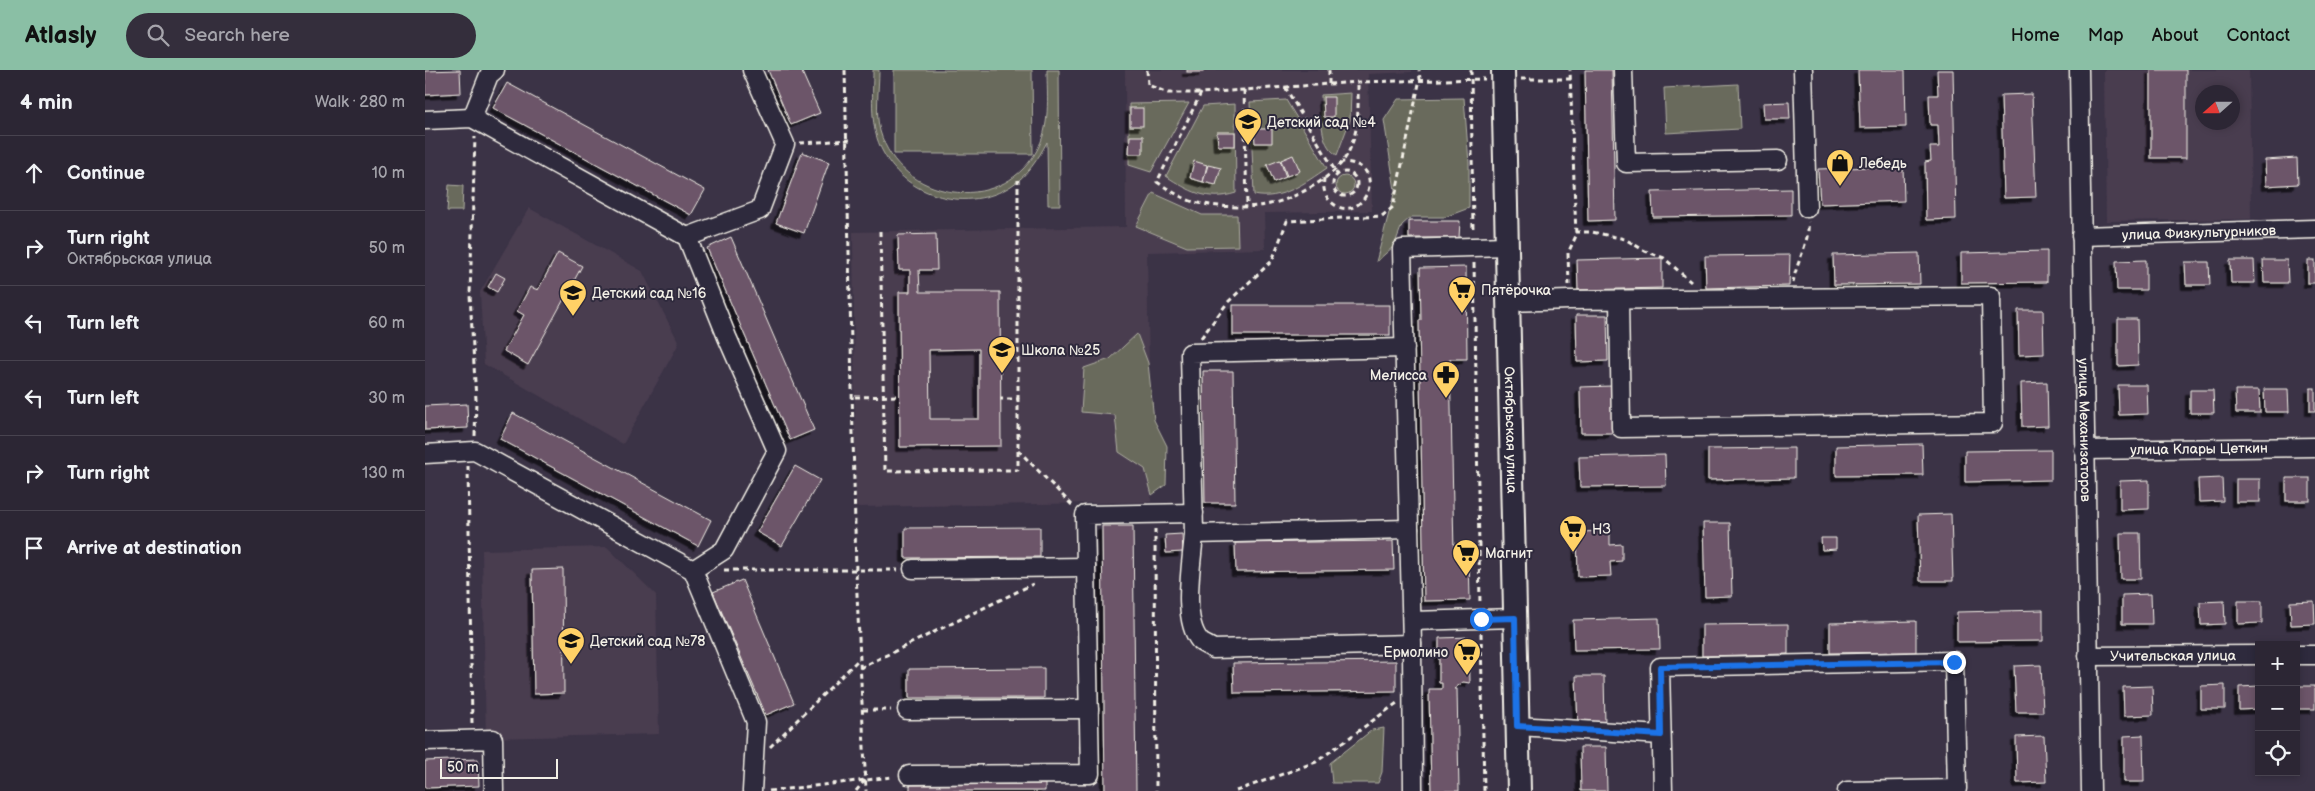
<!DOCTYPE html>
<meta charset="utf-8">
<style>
body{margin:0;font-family:"Balsamiq Sans",sans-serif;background:#342e3c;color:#f1f3f6}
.controls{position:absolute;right:15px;bottom:15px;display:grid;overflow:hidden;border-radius:0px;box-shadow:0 2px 8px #0003}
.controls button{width:45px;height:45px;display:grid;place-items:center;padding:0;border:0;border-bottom:1px solid #48434f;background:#2c2634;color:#f1f3f6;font:25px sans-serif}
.compass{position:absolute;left:1770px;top:15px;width:45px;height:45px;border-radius:50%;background:#2c2634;box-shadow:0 2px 8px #0003;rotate:249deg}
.scale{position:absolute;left:15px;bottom:12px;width:118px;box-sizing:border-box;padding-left:5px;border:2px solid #f4f1e8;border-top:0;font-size:14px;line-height:18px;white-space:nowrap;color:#f4f1e8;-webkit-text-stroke:4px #2f2a3d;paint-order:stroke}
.stop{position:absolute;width:15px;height:15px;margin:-11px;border:4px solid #1a73e8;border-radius:50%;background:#fff}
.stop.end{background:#1a73e8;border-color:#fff;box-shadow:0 1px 5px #0008}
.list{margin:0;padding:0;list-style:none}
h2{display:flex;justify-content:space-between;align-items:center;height:65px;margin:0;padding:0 20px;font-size:21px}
h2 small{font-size:16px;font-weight:400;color:#a6a5ac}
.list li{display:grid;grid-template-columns:32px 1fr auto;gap:15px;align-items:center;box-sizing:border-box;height:75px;padding:0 20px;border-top:1px solid #48434f}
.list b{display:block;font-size:19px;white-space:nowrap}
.list p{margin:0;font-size:16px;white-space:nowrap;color:#a6a5ac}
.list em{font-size:16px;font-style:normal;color:#a6a5ac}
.icon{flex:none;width:28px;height:28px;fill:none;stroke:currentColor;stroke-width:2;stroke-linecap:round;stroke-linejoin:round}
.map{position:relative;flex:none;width:1890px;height:721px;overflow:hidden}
header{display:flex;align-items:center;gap:30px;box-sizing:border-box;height:70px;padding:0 25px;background:#8abfa5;color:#111}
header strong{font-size:24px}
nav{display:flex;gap:28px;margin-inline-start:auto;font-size:18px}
.search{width:350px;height:45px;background:#342e3c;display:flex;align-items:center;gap:12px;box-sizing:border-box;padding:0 18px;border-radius:28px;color:#a6a5ac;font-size:19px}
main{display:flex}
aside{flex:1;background:#2c2634}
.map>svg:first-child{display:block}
.built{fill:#4a3d50;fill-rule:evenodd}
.green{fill:#696a5b;stroke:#aeaea2}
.building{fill:#6c5569;stroke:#f4f1e8;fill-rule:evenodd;filter:url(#shadow)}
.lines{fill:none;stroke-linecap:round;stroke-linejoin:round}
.minor-casing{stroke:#f4f1e8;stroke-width:21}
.major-casing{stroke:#f4f1e8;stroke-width:26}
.path{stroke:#f4f1e8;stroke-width:3;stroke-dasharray:5 4;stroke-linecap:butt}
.minor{stroke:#2f2a3d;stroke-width:18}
.major{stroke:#2f2a3d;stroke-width:22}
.route{stroke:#1a73e8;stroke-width:6}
.labels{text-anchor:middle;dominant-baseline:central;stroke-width:4;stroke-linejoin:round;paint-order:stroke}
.poi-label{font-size:14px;fill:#f4f1e8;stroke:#2f2a3d;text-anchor:start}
.street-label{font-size:14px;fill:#f4f1e8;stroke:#2f2a3d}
</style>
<header>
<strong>Atlasly</strong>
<div class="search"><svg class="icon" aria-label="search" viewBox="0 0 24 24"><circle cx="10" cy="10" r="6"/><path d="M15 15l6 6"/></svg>Search here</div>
<nav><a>Home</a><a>Map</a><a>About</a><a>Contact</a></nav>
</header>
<main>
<aside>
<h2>4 min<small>Walk · 280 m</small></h2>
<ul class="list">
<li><svg class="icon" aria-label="ahead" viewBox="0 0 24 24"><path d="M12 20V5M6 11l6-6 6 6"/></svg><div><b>Continue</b></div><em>10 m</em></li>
<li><svg class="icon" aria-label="right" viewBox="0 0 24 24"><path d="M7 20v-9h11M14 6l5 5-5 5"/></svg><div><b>Turn right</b><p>Октябрьская улица</p></div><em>50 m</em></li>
<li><svg class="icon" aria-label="left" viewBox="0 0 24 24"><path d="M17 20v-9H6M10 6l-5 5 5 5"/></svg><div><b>Turn left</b></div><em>60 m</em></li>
<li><svg class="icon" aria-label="left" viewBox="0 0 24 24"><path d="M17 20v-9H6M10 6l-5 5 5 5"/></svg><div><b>Turn left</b></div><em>30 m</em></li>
<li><svg class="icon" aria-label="right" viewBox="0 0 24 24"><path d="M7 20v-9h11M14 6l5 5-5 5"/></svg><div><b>Turn right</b></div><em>130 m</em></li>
<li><svg class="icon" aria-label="arrive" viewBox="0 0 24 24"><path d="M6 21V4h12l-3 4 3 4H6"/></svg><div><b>Arrive at destination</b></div></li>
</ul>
</aside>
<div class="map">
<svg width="1890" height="721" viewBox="0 0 1890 721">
<defs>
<filter id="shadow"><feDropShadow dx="-4.5" dy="4.5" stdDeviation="0" flood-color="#0009"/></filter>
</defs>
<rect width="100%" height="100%" fill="#3b3346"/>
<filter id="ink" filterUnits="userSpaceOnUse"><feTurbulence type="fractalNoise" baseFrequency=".02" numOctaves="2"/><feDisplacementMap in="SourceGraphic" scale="10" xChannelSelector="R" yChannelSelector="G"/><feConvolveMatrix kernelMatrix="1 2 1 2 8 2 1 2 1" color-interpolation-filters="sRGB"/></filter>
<g filter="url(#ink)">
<g class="built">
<path d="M 700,0 L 987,0 L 987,2 L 943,4 L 947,141 L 839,143 L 840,179 L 722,182 L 726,432 L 431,437 L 428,162 L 701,157 Z"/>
<path d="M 1679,0 L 1824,0 L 1826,149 L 1681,151 ZM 1778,22 L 1808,22 L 1808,52 L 1778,52 Z"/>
<path d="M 104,138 L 217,201 L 254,273 L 198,374 L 59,294 L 55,222 Z"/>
<path d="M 182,477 L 231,525 L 234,664 L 61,668 L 57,480 Z"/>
</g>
<g class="green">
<path d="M 448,0 L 454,0 C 454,19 450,43 455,61 C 475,131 574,146 611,82 C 626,56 622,28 622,0 L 634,0 L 635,135 L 623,135 L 622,72 C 613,89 603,105 586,116 C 544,143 482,128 458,82 C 444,57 448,28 448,0 Z"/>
<path d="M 469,0 L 607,0 L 608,84 L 469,84 Z"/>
<path d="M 1313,14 L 1315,59 L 1241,63 L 1239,18 Z"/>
<path d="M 926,23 L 925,50 L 912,85 C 893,74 897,44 896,25 Z"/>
<path d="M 1039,28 L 1044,93 L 1044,138 L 1020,147 L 986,147 L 977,155 L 969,176 L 951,192 L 970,120 L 959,50 L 973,29 Z"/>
<path d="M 861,30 L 902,98 C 880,113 856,131 829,125 L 825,32 Z"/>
<path d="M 764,33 L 726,102 L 704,95 L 704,34 Z"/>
<path d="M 810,34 L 811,123 C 782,132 764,121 741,106 L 778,36 Z"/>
<circle cx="920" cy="115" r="9"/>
<path d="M 24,115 L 38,116 L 37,141 L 22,141 Z"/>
<path d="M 728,123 L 777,145 L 812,145 L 813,176 L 762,177 L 711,156 Z"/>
<path d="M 712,264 L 723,293 L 729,350 L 742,376 L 741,415 L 727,425 L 720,399 L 694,382 L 690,345 L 656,342 L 659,298 L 685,289 Z"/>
<path d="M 959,658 L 957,702 L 953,713 L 907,713 L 905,693 L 947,660 Z"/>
</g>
<g class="building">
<path d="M 35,0 L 36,23 L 0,25 L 0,1 Z"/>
<path d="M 343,0 L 376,0 L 395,43 L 366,55 Z"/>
<rect x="762" y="0" width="16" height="2"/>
<path d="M 1160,0 L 1187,0 L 1190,150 L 1163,151 Z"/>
<path d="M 1433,0 L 1480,0 L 1481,57 L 1435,58 Z"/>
<path d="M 1512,0 L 1528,0 L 1531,149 L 1501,150 L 1500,92 L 1506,91 L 1505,77 L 1514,77 L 1513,55 L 1505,55 L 1504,25 L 1513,25 Z"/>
<rect x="1726" y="0" width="35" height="88"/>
<path d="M 82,13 L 280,120 L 266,145 L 68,38 Z"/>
<path d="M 1607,24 L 1611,127 L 1579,128 L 1576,25 Z"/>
<path d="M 898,27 L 909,27 L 909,47 L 899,47 Z"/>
<path d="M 1364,32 L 1365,49 L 1339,49 L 1338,33 Z"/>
<rect x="705" y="38" width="13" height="18"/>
<path d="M 829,59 L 847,59 L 847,73 L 830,73 Z"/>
<path d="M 792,62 L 810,62 L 810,76 L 793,76 Z"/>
<path d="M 705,66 L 718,66 L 718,84 L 704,84 Z"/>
<path d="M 377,82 L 404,92 L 379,163 L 351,153 Z"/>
<path d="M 868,85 L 875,101 L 862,106 L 856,90 Z"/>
<path d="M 1872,88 L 1873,114 L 1841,116 L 1840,90 Z"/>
<path d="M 855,90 L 861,107 L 849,112 L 842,95 Z"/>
<path d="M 769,91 L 782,95 L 778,112 L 765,108 Z"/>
<path d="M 783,95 L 796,98 L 791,115 L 778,112 Z"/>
<path d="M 1478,96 L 1479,131 L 1395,134 L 1393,99 Z"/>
<path d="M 1366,119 L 1366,145 L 1228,147 L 1227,122 Z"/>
<path d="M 984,151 L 1035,151 L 1034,168 L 984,168 Z"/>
<path d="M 511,164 L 512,200 L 494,200 L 495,222 L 575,222 L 576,376 L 475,377 L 474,222 L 485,222 L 485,200 L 474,200 L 473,165 ZM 554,279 L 554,349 L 505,349 L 504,280 Z"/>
<path d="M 306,167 L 389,360 L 365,370 L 282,178 Z"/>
<path d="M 1622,181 L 1622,212 L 1536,213 L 1536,183 Z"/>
<path d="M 133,183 L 157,196 L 103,295 L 79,281 L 99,245 L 92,241 L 105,217 L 113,220 Z"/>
<path d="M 1494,183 L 1495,214 L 1409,215 L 1408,185 Z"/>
<path d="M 1365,185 L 1364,216 L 1281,218 L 1280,186 Z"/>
<path d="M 1237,188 L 1237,218 L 1153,220 L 1152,190 Z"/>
<path d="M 1721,190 L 1721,220 L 1692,220 L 1691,191 Z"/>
<path d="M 1805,190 L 1829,190 L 1830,213 L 1806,213 Z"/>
<path d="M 1838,190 L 1862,190 L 1863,213 L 1839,213 Z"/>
<rect x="1883" y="190" width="7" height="23"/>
<path d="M 1760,192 L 1784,192 L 1785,215 L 1761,215 Z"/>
<path d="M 1041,197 L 1042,289 L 1025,289 L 1029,483 L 1044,483 L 1045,530 L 999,531 L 994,250 L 996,250 L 995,198 Z"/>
<path d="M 71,203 L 80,208 L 72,222 L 63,217 Z"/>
<rect x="808" y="235" width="157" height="30"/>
<path d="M 1593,240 L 1618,240 L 1619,284 L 1594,285 Z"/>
<path d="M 1151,245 L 1182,245 L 1183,291 L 1152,292 Z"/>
<path d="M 1693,249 L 1712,249 L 1713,295 L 1693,296 Z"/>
<path d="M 778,301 L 808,301 L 810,433 L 780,433 Z"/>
<path d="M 1622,312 L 1623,356 L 1597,357 L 1596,313 Z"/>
<path d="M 1693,315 L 1722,315 L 1723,344 L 1694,345 Z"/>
<path d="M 1187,316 L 1188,363 L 1156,363 L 1155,317 Z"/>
<rect x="1885" y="318" width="5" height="23"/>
<path d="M 1839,319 L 1863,319 L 1864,342 L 1840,342 Z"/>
<path d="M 1765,320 L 1788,320 L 1789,343 L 1765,343 Z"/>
<path d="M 1810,320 L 1834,320 L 1835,343 L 1811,343 Z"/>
<path d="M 42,334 L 43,358 L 0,360 L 0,336 Z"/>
<path d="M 88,343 L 286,450 L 273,476 L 75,369 Z"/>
<path d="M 1497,374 L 1498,405 L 1411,406 L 1411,376 Z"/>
<path d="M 1369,378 L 1369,408 L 1283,410 L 1283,379 Z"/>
<path d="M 1626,380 L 1626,410 L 1540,412 L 1540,381 Z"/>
<path d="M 1240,385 L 1241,416 L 1155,417 L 1154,387 Z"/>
<path d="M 370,396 L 395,410 L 357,476 L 332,462 Z"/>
<path d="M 1797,408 L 1798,431 L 1774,432 L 1773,409 Z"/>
<rect x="1861" y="408" width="24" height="23"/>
<rect x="1811" y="409" width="24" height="23"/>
<path d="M 1724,410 L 1724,439 L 1695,440 L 1695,411 Z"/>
<path d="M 1526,444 L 1528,511 L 1495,511 L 1493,445 Z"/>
<path d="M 1278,453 L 1305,453 L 1307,526 L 1280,527 Z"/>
<path d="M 677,456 L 708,456 L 711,721 L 680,721 Z"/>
<path d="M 615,457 L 615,487 L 480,488 L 480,458 Z"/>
<path d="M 1185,461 L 1185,475 L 1197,474 L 1197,491 L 1185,492 L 1186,506 L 1153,507 L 1152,462 Z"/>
<path d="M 1695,463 L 1715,463 L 1716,509 L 1696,509 Z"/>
<path d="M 757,464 L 758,482 L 741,483 L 740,465 Z"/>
<path d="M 1396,468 L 1411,468 L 1411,479 L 1397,480 Z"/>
<path d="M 968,471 L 969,500 L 811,502 L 810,473 Z"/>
<path d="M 138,499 L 139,623 L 109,624 L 107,500 Z"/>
<path d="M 317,510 L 369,633 L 341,645 L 288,522 Z"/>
<path d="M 1726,524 L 1727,554 L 1697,554 L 1697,525 Z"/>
<path d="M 1799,531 L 1800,554 L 1776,555 L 1775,532 Z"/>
<path d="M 1813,531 L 1837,531 L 1837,553 L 1813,554 Z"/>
<path d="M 1889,531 L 1890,554 L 1866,555 L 1865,532 Z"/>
<path d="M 1618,540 L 1618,571 L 1532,572 L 1532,542 Z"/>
<path d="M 1234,548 L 1235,579 L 1149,580 L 1148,550 Z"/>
<path d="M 1491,551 L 1491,582 L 1405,583 L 1405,553 Z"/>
<path d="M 1363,554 L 1363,584 L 1277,586 L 1277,555 Z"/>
<path d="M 1044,567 L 1045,613 L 1038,612 L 1029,619 L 1032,619 L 1034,721 L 1006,721 L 1004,619 L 1017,619 L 1017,613 L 1014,613 L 1014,568 Z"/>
<path d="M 971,591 L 971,621 L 809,623 L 808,593 Z"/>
<path d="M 1616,595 L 1618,642 L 1591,642 L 1589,596 Z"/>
<path d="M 619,598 L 619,628 L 484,628 L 484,599 Z"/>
<path d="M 1151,606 L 1179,606 L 1180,654 L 1153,655 Z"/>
<path d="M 1800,615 L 1800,639 L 1776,639 L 1776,616 Z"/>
<path d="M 1727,616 L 1728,645 L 1699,646 L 1698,617 Z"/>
<path d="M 1834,616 L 1834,639 L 1814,640 L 1814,617 Z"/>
<rect x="1871" y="616" width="19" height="23"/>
<path d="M 1718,665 L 1719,712 L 1699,712 L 1699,666 Z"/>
<path d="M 1619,666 L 1621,712 L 1592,713 L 1591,667 Z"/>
<path d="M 1155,677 L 1181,677 L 1182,721 L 1156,721 Z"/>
<path d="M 53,689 L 54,716 L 0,718 L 0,691 Z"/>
<path d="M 620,714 L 620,721 L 485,721 L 485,715 Z"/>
</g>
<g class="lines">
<defs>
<g id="minor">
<path d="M 1198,0 L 1201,93 L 1353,90"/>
<path d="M 1378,0 L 1382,138"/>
<path id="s1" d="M 1654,0 L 1666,721"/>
<path d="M 47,48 L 64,5 L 70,0"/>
<path d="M 0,50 L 47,48 L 262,167 L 302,267 L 352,381 L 299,480 L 268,500"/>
<path id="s2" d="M 1656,166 L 1890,159"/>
<path d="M 262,167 L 335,140 L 360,74 L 327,0"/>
<path d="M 1083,232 L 1144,230 L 1566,226 L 1568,353 L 1196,358 L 1194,230"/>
<path d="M 980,278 L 765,283 L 769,464 L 984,459"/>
<path id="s3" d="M 1659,380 L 1890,377"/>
<path d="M 0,384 L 50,381 L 268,500 L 331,652 L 327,721"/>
<path d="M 769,464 C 767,492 756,549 775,571 C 778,574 784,576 788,579 L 987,574"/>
<path d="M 488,499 L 661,497"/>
<path d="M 987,551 L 1090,548"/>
<path d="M 1871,585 L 1890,585"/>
<path id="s4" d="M 1663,586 L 1834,585"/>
<path d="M 482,640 L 664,639"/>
<path d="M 1092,656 L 1236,665"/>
<path d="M 0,671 L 68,669 L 69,721"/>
<path d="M 484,705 L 665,704 L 660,445 L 769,443"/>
<path d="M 988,721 L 987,574 L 977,179 L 1082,176"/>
<path d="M 1238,721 L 1235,597 L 1529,591 L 1532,719 L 1422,721"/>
</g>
<g id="major">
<path id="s5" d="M 1078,0 L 1094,721"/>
</g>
</defs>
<use href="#minor" class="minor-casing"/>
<use href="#major" class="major-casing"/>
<g class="path">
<path d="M 420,0 L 431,502 L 441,721"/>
<path d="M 722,0 L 723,15 L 743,23 L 776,23 L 933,12 L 1060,9"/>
<path d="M 904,0 L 904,14"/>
<path d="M 1046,0 L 1048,162"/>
<path d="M 1096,9 L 1146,9"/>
<path d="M 860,17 L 912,104"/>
<path d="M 819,20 L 822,135"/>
<path d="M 776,23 L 732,112 C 743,119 756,128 769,132 C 790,137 824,139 845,134 C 870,129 912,106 923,83 C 935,59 933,36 933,12"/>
<path d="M 375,73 L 426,70"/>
<circle cx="920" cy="114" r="12"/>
<path d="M 899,108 C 898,118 899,125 906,132 C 936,159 969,93 917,92"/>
<path d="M 455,161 L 460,401 L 593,400 L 593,329 L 575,329"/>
<path d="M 1150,162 L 1167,162 L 1200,169 L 1220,181 L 1239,188 L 1266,212"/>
<path d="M 1049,193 L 1055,534"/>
<path d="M 1368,213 C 1371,192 1385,173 1383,152"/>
<path d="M 1144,215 L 1143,183 L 1151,166 L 1145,0"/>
<path d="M 776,268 L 803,232 L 847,191 L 862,151 L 957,146 L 968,137 L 995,9 L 994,0"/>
<path d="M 430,327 L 475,326"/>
<path d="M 593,329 L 593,110"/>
<path d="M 50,366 L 51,330 L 45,225 L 50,67"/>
<path d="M 593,380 L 649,437"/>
<path d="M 43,396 L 47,654"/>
<path d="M 730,459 L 731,721"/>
<path d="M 299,500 L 473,500"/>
<path d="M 1056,563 L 1059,721"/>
<path d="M 435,598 L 608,514"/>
<path d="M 438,640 L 466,640"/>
<path d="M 345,677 L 435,588"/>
<path d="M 344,721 L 468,707"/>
<path d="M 431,721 L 440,710"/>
<path d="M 811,721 L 891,692 L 972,633"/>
</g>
<use href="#minor" class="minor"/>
<use href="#major" class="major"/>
</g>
</g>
<g class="lines" filter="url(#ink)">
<path class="route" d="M 1056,549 L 1090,548 L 1092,656 L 1236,665 L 1235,597 L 1529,592"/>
</g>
<defs>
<symbol id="school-pin" viewBox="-11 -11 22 30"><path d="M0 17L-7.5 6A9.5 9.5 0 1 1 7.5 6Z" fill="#ffd166" stroke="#2f2a3d"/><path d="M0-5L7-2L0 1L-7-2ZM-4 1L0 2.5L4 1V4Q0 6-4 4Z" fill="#111"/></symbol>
<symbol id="shop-pin" viewBox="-11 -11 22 30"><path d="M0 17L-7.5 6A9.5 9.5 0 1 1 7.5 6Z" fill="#ffd166" stroke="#2f2a3d"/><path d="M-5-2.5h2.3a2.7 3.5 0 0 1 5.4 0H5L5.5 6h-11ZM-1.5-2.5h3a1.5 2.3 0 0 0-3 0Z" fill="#111"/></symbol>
<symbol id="supermarket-pin" viewBox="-11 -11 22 30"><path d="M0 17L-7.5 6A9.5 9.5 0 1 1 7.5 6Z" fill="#ffd166" stroke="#2f2a3d"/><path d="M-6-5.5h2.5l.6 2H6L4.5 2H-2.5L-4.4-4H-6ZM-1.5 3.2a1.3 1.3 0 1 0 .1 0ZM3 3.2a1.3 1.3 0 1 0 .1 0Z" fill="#111"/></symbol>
<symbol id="pharmacy-pin" viewBox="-11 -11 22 30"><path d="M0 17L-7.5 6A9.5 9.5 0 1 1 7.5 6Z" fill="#ffd166" stroke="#2f2a3d"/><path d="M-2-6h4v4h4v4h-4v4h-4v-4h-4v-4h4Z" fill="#111"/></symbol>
</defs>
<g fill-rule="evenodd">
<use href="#school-pin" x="807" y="36" width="32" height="43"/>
<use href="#shop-pin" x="1399" y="77" width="32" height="43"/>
<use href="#supermarket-pin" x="1021" y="204" width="32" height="43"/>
<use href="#school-pin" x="132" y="207" width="32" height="43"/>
<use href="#school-pin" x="561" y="264" width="32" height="43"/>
<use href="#pharmacy-pin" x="1005" y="289" width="32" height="43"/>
<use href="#supermarket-pin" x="1132" y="443" width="32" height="43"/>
<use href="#supermarket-pin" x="1025" y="467" width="32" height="43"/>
<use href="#school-pin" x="130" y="555" width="32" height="43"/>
<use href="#supermarket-pin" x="1026" y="566" width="32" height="43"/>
</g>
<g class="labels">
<g class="poi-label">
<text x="842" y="52">Детский сад №4</text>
<text x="1434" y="93">Лебедь</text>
<text x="1056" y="220">Пятёрочка</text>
<text x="167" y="223">Детский сад №16</text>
<text x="596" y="280">Школа №25</text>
<text x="1002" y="305" text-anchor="end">Мелисса</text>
<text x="1167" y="459">НЗ</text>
<text x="1060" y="483">Магнит</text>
<text x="165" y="571">Детский сад №78</text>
<text x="1023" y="582" text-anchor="end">Ермолино</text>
</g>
<g class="street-label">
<text stroke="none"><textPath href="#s2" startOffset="118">улица Физкультурников</textPath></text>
<text stroke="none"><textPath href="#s5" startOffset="360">Октябрьская улица</textPath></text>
<text stroke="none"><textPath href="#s1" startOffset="360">улица Механизаторов</textPath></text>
<text stroke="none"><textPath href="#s3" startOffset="115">улица Клары Цеткин</textPath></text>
<text stroke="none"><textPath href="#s4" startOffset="85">Учительская улица</textPath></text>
</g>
</g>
</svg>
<div class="controls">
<button>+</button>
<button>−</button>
<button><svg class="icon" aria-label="locate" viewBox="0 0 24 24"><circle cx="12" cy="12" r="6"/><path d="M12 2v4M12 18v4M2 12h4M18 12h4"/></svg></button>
</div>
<svg class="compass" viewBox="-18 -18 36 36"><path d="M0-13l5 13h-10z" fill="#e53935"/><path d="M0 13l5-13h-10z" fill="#a6a5ac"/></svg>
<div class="scale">50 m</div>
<div class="stop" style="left:1056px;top:549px"></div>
<div class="stop end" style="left:1529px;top:592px"></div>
</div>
</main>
